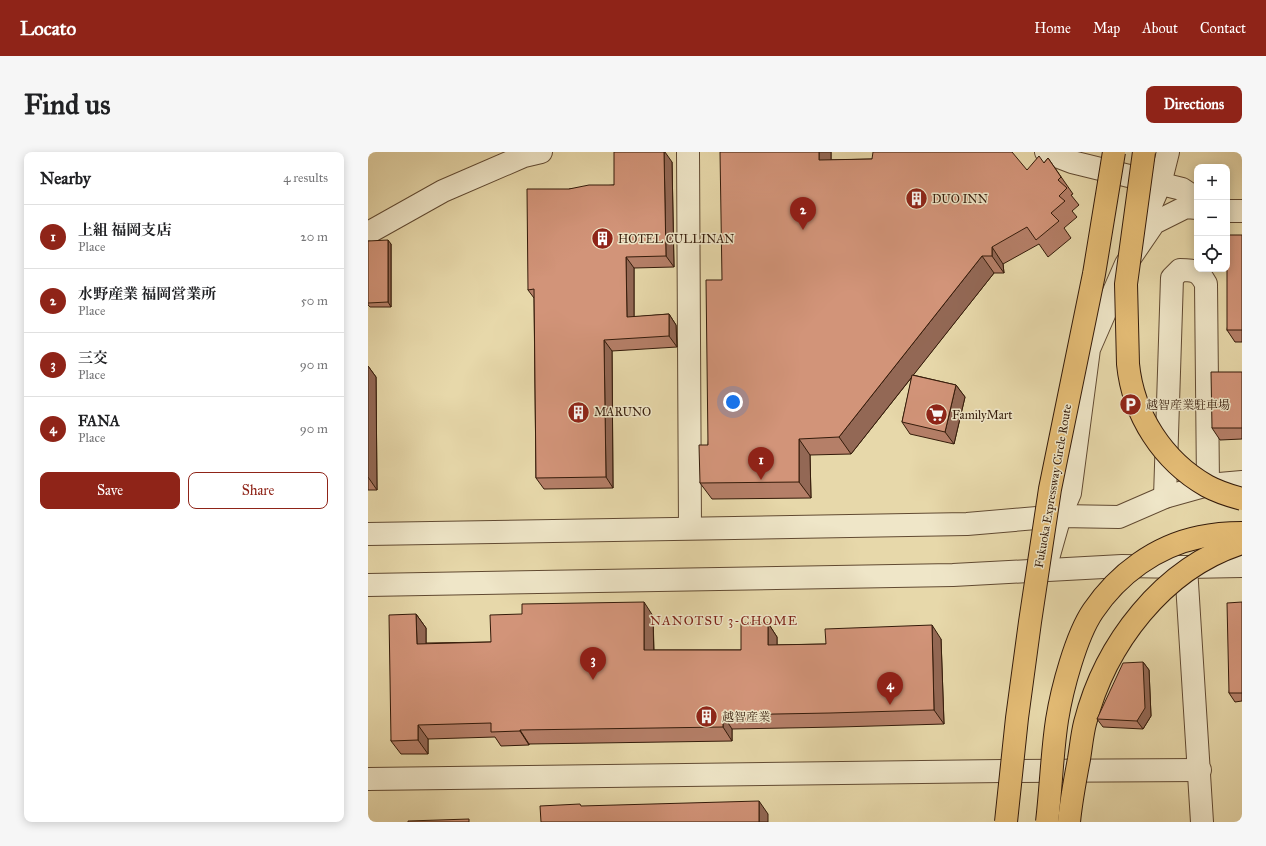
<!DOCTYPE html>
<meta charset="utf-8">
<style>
body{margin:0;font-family:"IM FELL Great Primer","Noto Serif JP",serif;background:#f6f6f6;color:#202124}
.controls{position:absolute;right:12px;top:12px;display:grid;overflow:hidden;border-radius:8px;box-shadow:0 2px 10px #0003}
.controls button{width:36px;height:36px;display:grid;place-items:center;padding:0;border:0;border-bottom:1px solid #e0e0e0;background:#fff;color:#202124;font:20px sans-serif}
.you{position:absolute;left:365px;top:250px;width:14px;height:14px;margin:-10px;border:3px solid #fff;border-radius:50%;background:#1a73e8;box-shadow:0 0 0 6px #1a73e833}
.badge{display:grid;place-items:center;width:26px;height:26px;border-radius:50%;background:#8f2418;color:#fff;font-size:13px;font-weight:700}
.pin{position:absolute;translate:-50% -33px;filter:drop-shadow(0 1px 2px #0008)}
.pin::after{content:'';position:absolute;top:21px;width:14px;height:12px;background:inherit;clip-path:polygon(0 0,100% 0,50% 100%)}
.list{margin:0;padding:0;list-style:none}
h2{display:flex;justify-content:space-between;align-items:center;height:52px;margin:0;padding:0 16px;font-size:17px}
h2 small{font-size:13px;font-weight:400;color:#757577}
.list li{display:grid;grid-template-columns:26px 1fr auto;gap:12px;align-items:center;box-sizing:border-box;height:64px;padding:0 16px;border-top:1px solid #e0e0e0}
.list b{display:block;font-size:15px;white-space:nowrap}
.list p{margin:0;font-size:13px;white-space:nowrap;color:#757577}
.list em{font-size:13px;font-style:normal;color:#757577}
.actions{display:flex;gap:8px;padding:12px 16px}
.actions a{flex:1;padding:9px 0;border:1px solid #8f2418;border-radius:8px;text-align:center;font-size:14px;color:#8f2418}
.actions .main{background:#8f2418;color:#fff}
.icon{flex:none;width:22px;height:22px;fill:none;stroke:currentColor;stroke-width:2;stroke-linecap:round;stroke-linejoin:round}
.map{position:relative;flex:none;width:874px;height:670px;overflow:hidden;border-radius:8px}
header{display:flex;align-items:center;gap:24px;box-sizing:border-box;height:56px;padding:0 20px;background:#8f2418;color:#fff}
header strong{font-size:19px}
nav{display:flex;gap:22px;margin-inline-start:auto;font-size:14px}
.intro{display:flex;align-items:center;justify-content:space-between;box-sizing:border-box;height:96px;padding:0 24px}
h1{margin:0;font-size:28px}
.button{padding:10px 18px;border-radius:8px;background:#8f2418;color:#fff;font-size:14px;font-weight:700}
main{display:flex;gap:24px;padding:0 24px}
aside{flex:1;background:#fff;border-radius:8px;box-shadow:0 2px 10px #0003}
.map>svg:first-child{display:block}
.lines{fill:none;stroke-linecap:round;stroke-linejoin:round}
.minor-casing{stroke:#614a32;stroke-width:24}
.minor{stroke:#efe6c8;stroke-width:22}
.highway-bridge-casing{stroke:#341b0a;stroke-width:24;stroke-linecap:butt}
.highway-bridge{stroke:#e4bc75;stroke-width:22}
.wall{fill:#b57f68;stroke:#341b0a}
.shaded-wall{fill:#936855;stroke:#341b0a}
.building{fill:#d29479;stroke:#341b0a}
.labels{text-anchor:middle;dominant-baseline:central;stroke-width:3;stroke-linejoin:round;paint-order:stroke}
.poi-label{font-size:12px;fill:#341b0a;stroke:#efe6c8;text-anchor:start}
.street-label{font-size:12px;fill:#341b0a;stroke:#efe6c8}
.neighbourhood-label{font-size:13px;letter-spacing:1px;fill:#7a1f14;stroke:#efe6c8}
</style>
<header>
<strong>Locato</strong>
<nav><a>Home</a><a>Map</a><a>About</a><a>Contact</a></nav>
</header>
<div class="intro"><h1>Find us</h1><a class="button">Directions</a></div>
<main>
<aside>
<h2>Nearby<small>4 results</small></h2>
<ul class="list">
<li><span class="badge">1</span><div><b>上組 福岡支店</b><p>Place</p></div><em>20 m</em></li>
<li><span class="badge">2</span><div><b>水野産業 福岡営業所</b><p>Place</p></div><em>50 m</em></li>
<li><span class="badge">3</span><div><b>三交</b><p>Place</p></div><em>90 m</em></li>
<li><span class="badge">4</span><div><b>FANA</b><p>Place</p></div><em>90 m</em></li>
</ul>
<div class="actions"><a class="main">Save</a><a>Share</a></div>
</aside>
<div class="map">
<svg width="874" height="670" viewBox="0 0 874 670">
<rect width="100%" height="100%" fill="#e7d8aa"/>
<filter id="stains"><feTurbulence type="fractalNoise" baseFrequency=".005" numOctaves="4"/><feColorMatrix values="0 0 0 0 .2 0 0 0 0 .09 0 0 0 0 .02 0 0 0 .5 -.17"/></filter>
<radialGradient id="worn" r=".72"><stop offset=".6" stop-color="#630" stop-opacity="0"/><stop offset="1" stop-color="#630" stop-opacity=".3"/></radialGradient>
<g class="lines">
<defs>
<g id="minor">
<path d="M 320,0 L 322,376"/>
<path d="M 678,0 L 704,10 L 814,37 L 829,47"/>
<path d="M 859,59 L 874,59"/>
<path d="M 0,81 L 75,39 L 156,4 L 173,0"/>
<path d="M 770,83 L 792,32 L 800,0"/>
<path d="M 797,345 L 804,126 L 812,118 C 827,118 831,119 838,132 L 840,333"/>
<path d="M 0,382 L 599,372 L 692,364 L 751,365 L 797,345 L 840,333 L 874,330"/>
<path d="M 818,415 L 834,670"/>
<path d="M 677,417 L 692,364 L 702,341 L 721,197 L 758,112 L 786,71 L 818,55 L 829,56"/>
<path d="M 0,433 L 585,423 L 754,414 L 818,415 L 874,414"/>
<path d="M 0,627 L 634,619 L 832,618"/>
</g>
</defs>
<use href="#minor" class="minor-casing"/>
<use href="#minor" class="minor"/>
<defs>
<g id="highway-bridge">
<path d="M 776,0 L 758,132 L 760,212 C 765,263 795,309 839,334 C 850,340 863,344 874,347"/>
<path d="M 638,670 L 649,566 L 662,470 L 682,337 L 726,122 L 746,0"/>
<path d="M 679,670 C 683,636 684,601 689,568 C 694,537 708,484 725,459 C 750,422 788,394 832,385 C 846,382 860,381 874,381"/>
<path d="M 701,670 C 703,649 707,628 711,607 C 713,595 714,583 717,571 C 737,492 795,416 874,391"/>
</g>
</defs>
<use href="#highway-bridge" class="highway-bridge-casing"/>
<use href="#highway-bridge" class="highway-bridge"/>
</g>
<g class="wall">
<path d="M 463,0 L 463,8 L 504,7 L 659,18 L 676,11 L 680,6 L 705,42 L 703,43 L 711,53 L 704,59 L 709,65 L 696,76 L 703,86 L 680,105 L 671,92 L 635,112 L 636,121 L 626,121 L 545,223 L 588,233 L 597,245 L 586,292 L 542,282 L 534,270 L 544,225 L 483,302 L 442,303 L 443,346 L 344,347 L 332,331 L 340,293 L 354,128 Z"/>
<path d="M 304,10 L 306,115 L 266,116 L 266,165 L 301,162 L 308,173 L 309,195 L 244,199 L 245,336 L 176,337 L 168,326 L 166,146 L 160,138 L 201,37 L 246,33 Z"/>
<path d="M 874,83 L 874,190 L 867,190 L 859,178 Z"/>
<path d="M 0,89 L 23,92 L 23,155 L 2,155 L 0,153 Z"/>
<path d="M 0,214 L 8,225 L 9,338 L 0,338 Z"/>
<path d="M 874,220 L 874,287 L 852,288 L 844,276 Z"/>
<path d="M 874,450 L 874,549 L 867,550 L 861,541 Z"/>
<path d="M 48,462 L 58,476 L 58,491 L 123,490 L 285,464 L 286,498 L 373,498 L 400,471 L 409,485 L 409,493 L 458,492 L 573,487 L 576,572 L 471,575 L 364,577 L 364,589 L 161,592 L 161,593 L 133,594 L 127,585 L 60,587 L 60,602 L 33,602 L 23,589 Z"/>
<path d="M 775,510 L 781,518 L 783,564 L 775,577 L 735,575 L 729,567 Z"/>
</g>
<g class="shaded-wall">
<path d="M 296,0 L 297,0 L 304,10 L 306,115 L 298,104 Z"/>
<path d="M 451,0 L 463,0 L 463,25 L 451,8 Z"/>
<path d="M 20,88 L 23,92 L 23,155 L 20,150 Z"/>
<path d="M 624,95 L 635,112 L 636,121 L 624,104 Z"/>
<path d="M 614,104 L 626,121 L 483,302 L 471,285 Z"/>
<path d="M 258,105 L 266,116 L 266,176 L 259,165 Z"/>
<path d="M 301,162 L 308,173 L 309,195 L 301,184 Z"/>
<path d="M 236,188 L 244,199 L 245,336 L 238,325 Z"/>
<path d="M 0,214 L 8,225 L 9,338 L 0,325 Z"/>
<path d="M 588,233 L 597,245 L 586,292 L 577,280 Z"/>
<path d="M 431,287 L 442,303 L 443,346 L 431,330 Z"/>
<path d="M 276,450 L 285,464 L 286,512 L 276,498 Z"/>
<path d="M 48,462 L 58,476 L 58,505 L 49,492 Z"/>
<path d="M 400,471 L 409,485 L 409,507 L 400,493 Z"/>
<path d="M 564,473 L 573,487 L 576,572 L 566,558 Z"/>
<path d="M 775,510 L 781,518 L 783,564 L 775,577 L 769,569 Z"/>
<path d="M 355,563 L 364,577 L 364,589 L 355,575 Z"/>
<path d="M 50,573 L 60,587 L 60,602 L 50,588 Z"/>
<path d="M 152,578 L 161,592 L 161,593 L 152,579 Z"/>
<path d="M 391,649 L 400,662 L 400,670 L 391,670 Z"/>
</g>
<g class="building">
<path d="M 246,0 L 296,0 L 298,104 L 258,105 L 259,165 L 301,162 L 301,184 L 236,188 L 238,325 L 168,326 L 166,137 L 160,138 L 159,37 L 201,37 L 221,33 L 246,33 Z"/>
<path d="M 352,0 L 451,0 L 451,8 L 504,7 L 505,0 L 644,0 L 659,18 L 671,4 L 676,11 L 680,6 L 693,25 L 690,28 L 699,36 L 691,44 L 697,49 L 683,61 L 691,69 L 668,88 L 659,75 L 624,95 L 624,104 L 614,104 L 471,285 L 431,287 L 431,330 L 332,331 L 331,293 L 340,293 L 338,128 L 354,128 Z"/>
<rect x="859" y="83" width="15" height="95"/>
<path d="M 20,88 L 20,150 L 0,151 L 0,89 Z"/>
<path d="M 843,220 L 874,220 L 874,276 L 844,276 Z"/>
<path d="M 544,223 L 588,233 L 577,280 L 534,270 Z"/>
<path d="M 276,450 L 276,498 L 373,498 L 373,471 L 400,471 L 400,493 L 458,492 L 457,477 L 564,473 L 566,558 L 462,561 L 355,563 L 355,575 L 152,578 L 152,579 L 123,580 L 123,571 L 50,573 L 50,588 L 23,589 L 21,463 L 48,462 L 49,492 L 123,490 L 122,463 L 154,462 L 154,452 Z"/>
<path d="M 874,450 L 874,541 L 861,541 L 859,451 Z"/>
<path d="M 775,510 L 777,556 L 769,569 L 729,567 L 755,511 Z"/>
<path d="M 391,649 L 391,670 L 173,670 L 172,654 L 212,652 L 213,654 Z"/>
<path d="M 101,667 L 101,670 L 40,670 L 40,669 Z"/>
</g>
<defs>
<symbol id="building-disc" viewBox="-11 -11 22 22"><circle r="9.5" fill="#8f2418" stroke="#efe6c8"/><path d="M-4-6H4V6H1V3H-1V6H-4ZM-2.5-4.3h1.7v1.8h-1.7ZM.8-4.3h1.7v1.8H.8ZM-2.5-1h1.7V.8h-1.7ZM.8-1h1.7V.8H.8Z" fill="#fff"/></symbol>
<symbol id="parking-disc" viewBox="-11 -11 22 22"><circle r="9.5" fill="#8f2418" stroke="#efe6c8"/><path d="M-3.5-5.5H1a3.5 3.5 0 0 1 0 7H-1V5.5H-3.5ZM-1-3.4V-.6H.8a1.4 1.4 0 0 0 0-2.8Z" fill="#fff"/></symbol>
<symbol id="supermarket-disc" viewBox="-11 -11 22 22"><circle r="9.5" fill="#8f2418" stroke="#efe6c8"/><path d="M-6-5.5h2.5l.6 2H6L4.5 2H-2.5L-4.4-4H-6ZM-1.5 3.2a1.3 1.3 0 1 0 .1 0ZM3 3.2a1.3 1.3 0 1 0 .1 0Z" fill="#fff"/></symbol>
</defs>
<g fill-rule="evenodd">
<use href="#building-disc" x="536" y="34" width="25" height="25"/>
<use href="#building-disc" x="222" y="74" width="25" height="25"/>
<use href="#parking-disc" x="750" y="240" width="25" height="25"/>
<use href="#building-disc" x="198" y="248" width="25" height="25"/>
<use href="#supermarket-disc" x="556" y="250" width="25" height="25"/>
<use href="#building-disc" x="326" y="552" width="25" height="25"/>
</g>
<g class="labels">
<g class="poi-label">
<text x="564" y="47">DUO INN</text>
<text x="250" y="87">HOTEL CULLINAN</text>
<text x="778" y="253">越智産業駐車場</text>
<text x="226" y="260">MARUNO</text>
<text x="584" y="263">FamilyMart</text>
<text x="354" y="565">越智産業</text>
</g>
<g class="street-label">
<text transform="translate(685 334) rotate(-80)">Fukuoka Expressway Circle Route</text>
</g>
<g class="neighbourhood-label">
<text x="356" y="469">NANOTSU 3-CHOME</text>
</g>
</g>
<rect width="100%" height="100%" filter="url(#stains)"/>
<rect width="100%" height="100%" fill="url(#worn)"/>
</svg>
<div class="controls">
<button>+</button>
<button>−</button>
<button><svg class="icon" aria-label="locate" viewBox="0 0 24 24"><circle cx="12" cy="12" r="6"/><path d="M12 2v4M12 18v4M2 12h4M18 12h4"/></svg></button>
</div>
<div class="you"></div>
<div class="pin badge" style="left:393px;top:328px">1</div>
<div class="pin badge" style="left:435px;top:78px">2</div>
<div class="pin badge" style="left:225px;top:528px">3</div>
<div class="pin badge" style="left:522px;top:553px">4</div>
</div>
</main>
